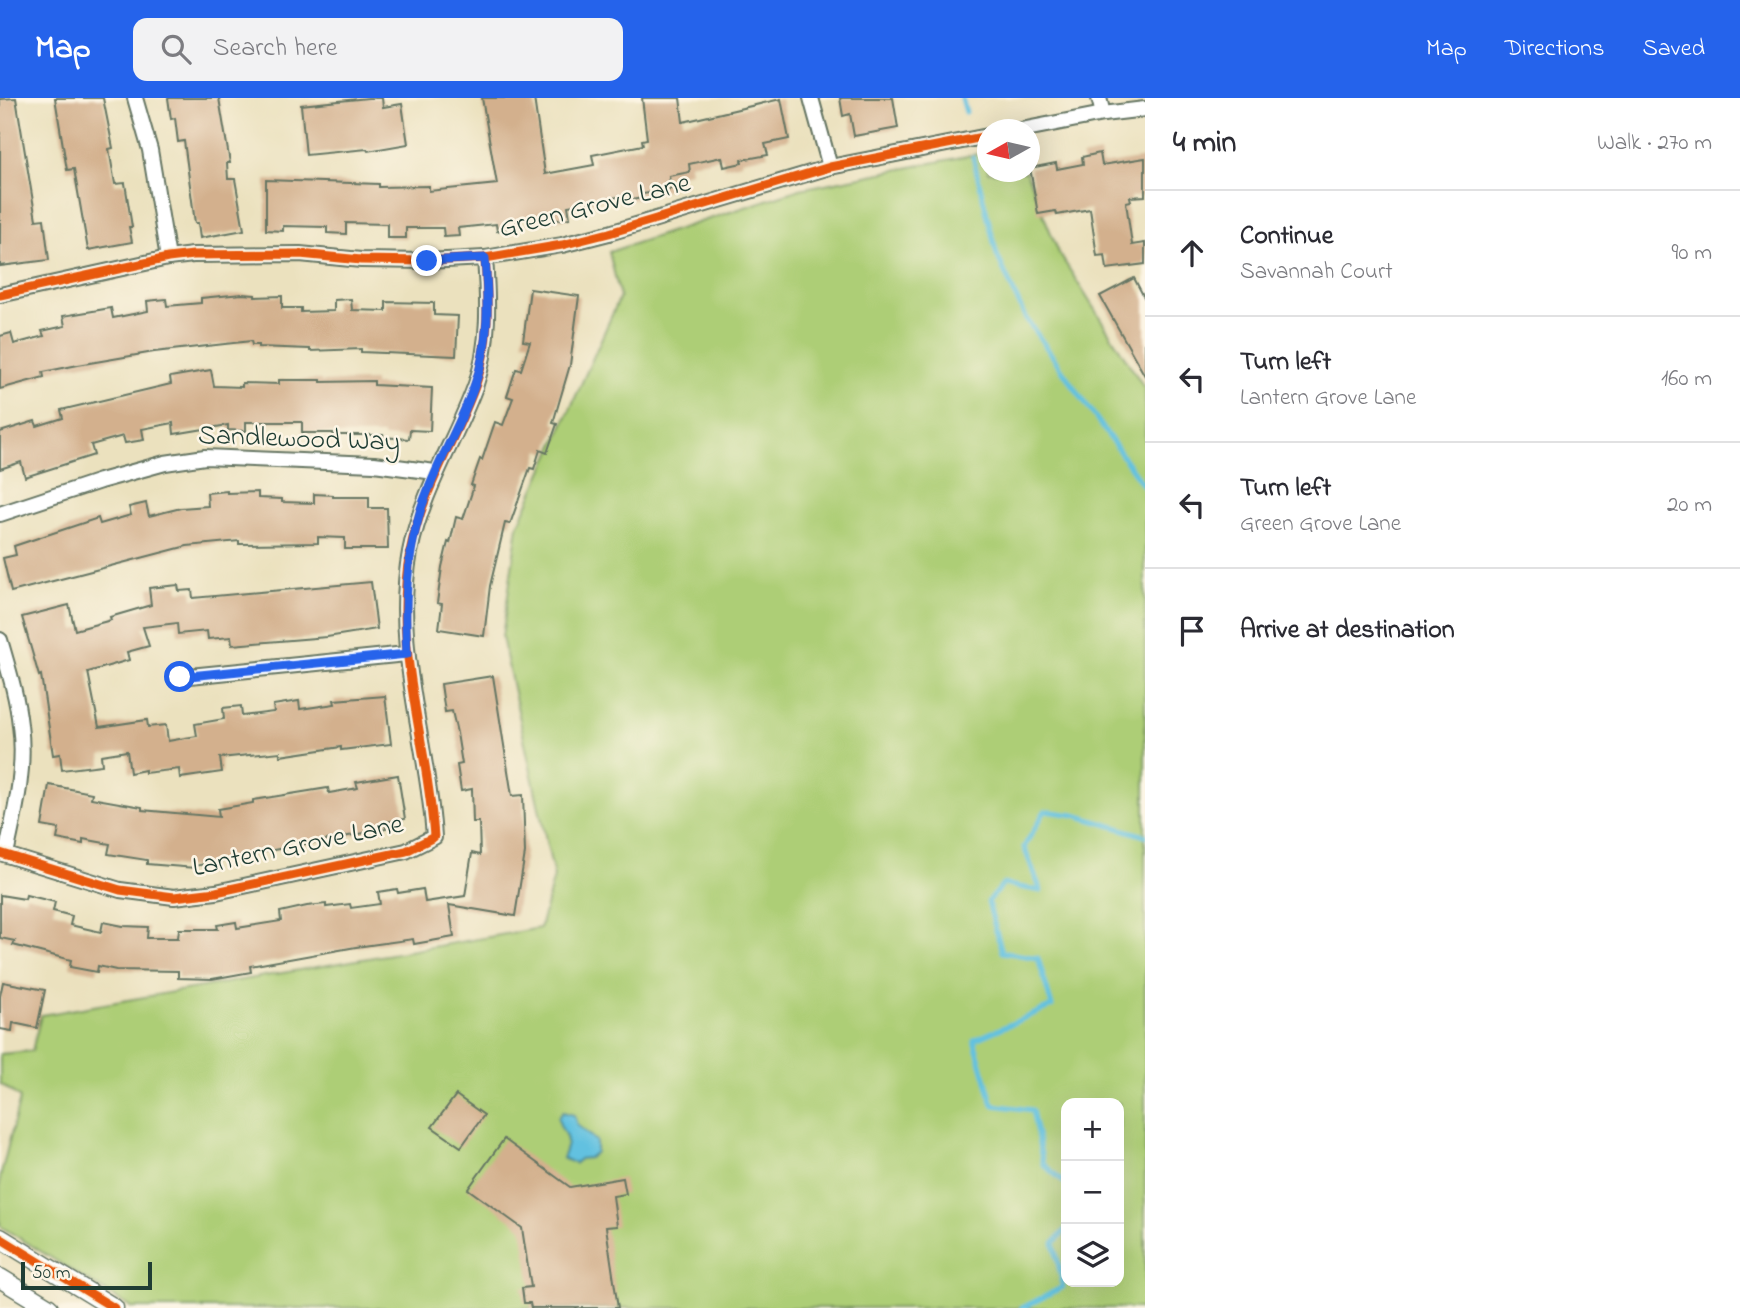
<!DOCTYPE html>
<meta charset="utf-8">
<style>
body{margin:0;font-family:"Indie Flower",sans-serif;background:#f2f2f3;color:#2b2b33}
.controls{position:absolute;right:21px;bottom:21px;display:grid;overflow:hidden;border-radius:14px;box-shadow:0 7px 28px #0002}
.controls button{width:63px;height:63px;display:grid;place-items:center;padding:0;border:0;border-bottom:2px solid #e1e1e2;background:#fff;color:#2b2b33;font:35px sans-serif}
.compass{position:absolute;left:977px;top:21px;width:63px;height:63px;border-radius:50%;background:#fff;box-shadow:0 7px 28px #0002;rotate:262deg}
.scale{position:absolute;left:21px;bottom:18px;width:131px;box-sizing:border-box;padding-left:7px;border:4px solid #1f3d34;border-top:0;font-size:19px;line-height:24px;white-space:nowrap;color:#1f3d34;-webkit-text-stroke:5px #fcf5e5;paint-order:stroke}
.stop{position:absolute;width:21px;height:21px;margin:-16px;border:5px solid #2563eb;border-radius:50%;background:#fff}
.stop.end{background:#2563eb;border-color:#fff;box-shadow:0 2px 7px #0008}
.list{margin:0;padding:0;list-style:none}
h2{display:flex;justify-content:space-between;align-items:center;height:91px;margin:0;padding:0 28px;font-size:30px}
h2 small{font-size:23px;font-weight:400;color:#7c7c81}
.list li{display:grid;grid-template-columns:46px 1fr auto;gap:21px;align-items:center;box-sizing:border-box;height:126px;padding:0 28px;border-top:2px solid #e1e1e2}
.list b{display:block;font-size:26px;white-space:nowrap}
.list p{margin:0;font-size:23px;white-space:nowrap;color:#7c7c81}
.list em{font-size:23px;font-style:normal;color:#7c7c81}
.icon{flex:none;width:38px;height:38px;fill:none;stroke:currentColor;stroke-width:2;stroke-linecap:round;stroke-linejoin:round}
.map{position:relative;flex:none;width:1145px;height:1210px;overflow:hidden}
header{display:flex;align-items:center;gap:42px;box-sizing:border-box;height:98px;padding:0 35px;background:#2563eb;color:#fff}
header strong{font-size:33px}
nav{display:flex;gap:38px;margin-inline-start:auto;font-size:24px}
.search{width:490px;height:63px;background:#f2f2f3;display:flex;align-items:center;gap:18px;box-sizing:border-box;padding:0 24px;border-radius:14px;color:#7c7c81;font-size:26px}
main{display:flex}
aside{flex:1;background:#fff}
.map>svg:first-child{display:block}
.green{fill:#adce76;stroke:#668655;stroke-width:2;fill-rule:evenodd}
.water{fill:#62c1e0;stroke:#407f8a;stroke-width:2}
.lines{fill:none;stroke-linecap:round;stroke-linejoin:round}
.stream{stroke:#62c1e0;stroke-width:5}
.building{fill:#d3b08d}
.minor-casing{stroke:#667664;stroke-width:18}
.tertiary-casing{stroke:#667664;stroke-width:21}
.minor{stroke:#fff;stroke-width:14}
.tertiary{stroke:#fff;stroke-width:18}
.cycleway-casing{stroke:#fcf5e5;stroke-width:13}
.cycleway{stroke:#e8590c;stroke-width:9}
.route{stroke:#2563eb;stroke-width:9}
.labels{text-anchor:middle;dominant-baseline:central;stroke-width:5;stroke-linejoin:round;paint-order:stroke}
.street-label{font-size:28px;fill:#1f3d34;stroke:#fcf5e5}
</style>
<header>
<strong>Map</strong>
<div class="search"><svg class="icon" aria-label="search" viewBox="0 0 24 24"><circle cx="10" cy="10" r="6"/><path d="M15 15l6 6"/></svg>Search here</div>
<nav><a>Map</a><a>Directions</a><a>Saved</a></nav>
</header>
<main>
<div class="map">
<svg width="1145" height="1210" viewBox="0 0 1145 1210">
<rect width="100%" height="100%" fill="#fcf5e5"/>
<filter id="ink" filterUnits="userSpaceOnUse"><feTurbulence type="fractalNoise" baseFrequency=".0143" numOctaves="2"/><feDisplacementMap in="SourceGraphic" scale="14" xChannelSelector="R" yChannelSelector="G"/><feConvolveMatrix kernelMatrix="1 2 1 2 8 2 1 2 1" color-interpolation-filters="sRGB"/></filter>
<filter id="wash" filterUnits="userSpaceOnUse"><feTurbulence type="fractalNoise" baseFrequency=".00686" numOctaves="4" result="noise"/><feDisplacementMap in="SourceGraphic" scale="28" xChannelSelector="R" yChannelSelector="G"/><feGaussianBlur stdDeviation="1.57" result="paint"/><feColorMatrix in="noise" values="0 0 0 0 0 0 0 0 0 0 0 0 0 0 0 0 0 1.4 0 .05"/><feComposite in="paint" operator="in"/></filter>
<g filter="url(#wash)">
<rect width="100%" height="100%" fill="#ebe1be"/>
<path class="green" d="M 987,54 L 988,74 L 1026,74 L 1059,155 L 1145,291 L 1145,1210 L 132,1210 L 0,1128 L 0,1080 L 20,1000 L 0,985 L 0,956 L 32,953 L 41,917 L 540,830 L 554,779 L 502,539 L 518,428 L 620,199 L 609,154 L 800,91 ZM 1066,1005 L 1119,1005 L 1119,1184 L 1066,1184 Z"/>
<path class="water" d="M 563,1014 L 574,1017 L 577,1027 L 596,1043 L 596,1054 L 589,1060 L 579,1061 L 575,1066 L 562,1060 C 574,1035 560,1037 558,1019 Z"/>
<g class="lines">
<g class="stream">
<path d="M 962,0 L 966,14"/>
<path d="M 973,59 L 997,157 L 1025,219 L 1145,390"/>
<path d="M 1066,1086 L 1043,1066 L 1032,1012 L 993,1007 L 974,942 L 1052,908 L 1038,860 L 1002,854 L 988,804 L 1003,786 L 1041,793 L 1024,749 L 1045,713 L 1075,717 L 1145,738"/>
<path d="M 1022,1210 L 1063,1189 L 1054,1145 L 1066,1131"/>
</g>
</g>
<g id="blocks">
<g class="building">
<path d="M 16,0 L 36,122 L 44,121 L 49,162 L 0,168 L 0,1 Z"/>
<path d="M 55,0 L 103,0 L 113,50 L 109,51 L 115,86 L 125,85 L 132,129 L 129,129 L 132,144 L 88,152 L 74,71 L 67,72 Z"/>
<path d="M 168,0 L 219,0 L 230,65 L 227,65 L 228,81 L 235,81 L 244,132 L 200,140 L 198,125 L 195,125 L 184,43 L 178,44 L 175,20 L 171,21 Z"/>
<path d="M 368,0 L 382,0 L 383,9 L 402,6 L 408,46 L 368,53 L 367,51 L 306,57 L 301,7 Z"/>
<path d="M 482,0 L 534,0 L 545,76 L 594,67 L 592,57 L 643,47 L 642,42 L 647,41 L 642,0 L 680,0 L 683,24 L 781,1 L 789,41 L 765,46 L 768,57 L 741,62 L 742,65 L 724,69 L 722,59 L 689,66 L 690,74 L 669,78 L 671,91 L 643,96 L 643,100 L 625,103 L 624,98 L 568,108 L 570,120 L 551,123 L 550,117 L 514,122 L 515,130 L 497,133 L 496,126 L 458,130 L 459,138 L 444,139 L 443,130 L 406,130 L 406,140 L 387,140 L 387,126 L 346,125 L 346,136 L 327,135 L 327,129 L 283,128 L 283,133 L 266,132 L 266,82 L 379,86 L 379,89 L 429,88 L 429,93 L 497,86 Z"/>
<path d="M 840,0 L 893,0 L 898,30 L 854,38 L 850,16 L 843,18 Z"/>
<path d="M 1100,55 L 1102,67 L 1145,60 L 1145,98 L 1130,99 L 1131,103 L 1126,104 L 1132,147 L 1145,145 L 1145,166 L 1107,171 L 1105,157 L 1097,158 L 1090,111 L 1057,117 L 1056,113 L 1038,116 L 1030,70 L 1056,65 L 1057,71 L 1083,66 L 1082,59 Z"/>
<path d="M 1134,180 L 1145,201 L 1145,278 L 1100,198 Z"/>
<path d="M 530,191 L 579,198 L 570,267 L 553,325 L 557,326 L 547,355 L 540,352 L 534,371 L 530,370 L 510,426 L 505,425 L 490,488 L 484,538 L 439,531 L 442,506 L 437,505 L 442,469 L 448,444 L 450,445 L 456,419 L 463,421 L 474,388 L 471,387 L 480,361 L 482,362 L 495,324 L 503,327 L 513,300 L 507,298 L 516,271 L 521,272 L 530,244 L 523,243 Z"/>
<path d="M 242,196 L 255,197 L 255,199 L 282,198 L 282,210 L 301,210 L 301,214 L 334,213 L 334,202 L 351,201 L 352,212 L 386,213 L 386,204 L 434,205 L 434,217 L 458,218 L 456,258 L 361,254 L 361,251 L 310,253 L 310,251 L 258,249 L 258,247 L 252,247 L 251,243 L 154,254 L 78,267 L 43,274 L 44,279 L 0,291 L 0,238 L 11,235 L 14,246 L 44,238 L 42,233 L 65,228 L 63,218 L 111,210 L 113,220 L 148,213 L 147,203 L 166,201 L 167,208 L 201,205 L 201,200 Z"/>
<path d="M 211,272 L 214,288 L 242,289 L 242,285 L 279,286 L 279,282 L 321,282 L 321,284 L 374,283 L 374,287 L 432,290 L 430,333 L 410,332 L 409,341 L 382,339 L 383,337 L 333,337 L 333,335 L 302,335 L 302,324 L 246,324 L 246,333 L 228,332 L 228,327 L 174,336 L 173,325 L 142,331 L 144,342 L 125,345 L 123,338 L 91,347 L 94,357 L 25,379 L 21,364 L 0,371 L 0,334 L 35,323 L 37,328 L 63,320 L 61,312 L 171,286 L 170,279 Z"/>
<path d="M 227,393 L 227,395 L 258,394 L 258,400 L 282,401 L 282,404 L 314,405 L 314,396 L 333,397 L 333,399 L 369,399 L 369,410 L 387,410 L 388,451 L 345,451 L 345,440 L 318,439 L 318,445 L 239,446 L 239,443 L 187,448 L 11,494 L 3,460 L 16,457 L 14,448 L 98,420 L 100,426 L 131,417 L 129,409 L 146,405 L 149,418 L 181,410 L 208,408 L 207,395 Z"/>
<path d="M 371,484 L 377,531 L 327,539 L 232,547 L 231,539 L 208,541 L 207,533 L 178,536 L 177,525 L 143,529 L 149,548 L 127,554 L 129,562 L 88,574 L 99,629 L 147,622 L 148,629 L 166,627 L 168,643 L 197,638 L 195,626 L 224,621 L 223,610 L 241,608 L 242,618 L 274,614 L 273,607 L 299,603 L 300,611 L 335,606 L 334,602 L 385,598 L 391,646 L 341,652 L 341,649 L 280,658 L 280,654 L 220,660 L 222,674 L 180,680 L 179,671 L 145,675 L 145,672 L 130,675 L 127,653 L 101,657 L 102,667 L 62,672 L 60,656 L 53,657 L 41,577 L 39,578 L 22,519 L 69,507 L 75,532 L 111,522 L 110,519 L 151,507 L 149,490 L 178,487 L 179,493 L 192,492 L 193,500 Z"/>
<path d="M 493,578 L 512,698 L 523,697 L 525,755 L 515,818 L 449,807 L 454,839 L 414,846 L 413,841 L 356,849 L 250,868 L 251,874 L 212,881 L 178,880 L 178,873 L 116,872 L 98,868 L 97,874 L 70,869 L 71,862 L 13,847 L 15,843 L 0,840 L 0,797 L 25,801 L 26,797 L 55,804 L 53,813 L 72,818 L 70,827 L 101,834 L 103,824 L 123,828 L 148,829 L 147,840 L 178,840 L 179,831 L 218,831 L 217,827 L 236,824 L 237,830 L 281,823 L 280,814 L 307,808 L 326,806 L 326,809 L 350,806 L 351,810 L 380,806 L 378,794 L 397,791 L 398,795 L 423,791 L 425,804 L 465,798 L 472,755 L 480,757 L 479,724 L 473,724 L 472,691 L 461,693 L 457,667 L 462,666 L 457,635 L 452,613 L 445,614 L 441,586 Z"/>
<path d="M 398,677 L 405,721 L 385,724 L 386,731 L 252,756 L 195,768 L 195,770 L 147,766 L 147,762 L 108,756 L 110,746 L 83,741 L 83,746 L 57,741 L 59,731 L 42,728 L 49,687 L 92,695 L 91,700 L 142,709 L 142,712 L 219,719 L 218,711 L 253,705 L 253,702 L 328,690 L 329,695 L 358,690 L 356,684 Z"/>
<path d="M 3,884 L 45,892 L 37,930 L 13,925 L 12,933 L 0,931 L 0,898 Z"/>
<path d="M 456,997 L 484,1017 L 461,1049 L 432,1029 Z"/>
<path d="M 504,1041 L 570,1089 L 623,1080 L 626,1096 L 613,1098 L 617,1128 L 606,1129 L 618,1210 L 531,1210 L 530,1205 L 524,1205 L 522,1190 L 531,1189 L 522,1130 L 468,1091 Z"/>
</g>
</g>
</g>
<g filter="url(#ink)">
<use href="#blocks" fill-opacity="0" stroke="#667664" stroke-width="2"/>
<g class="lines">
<defs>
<g id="minor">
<path d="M 135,0 L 150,52 L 168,160"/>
<path d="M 811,0 L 830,69"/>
<path d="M 1099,0 L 1103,16"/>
<path d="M 1021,32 L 1103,16 L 1145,11"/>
<path d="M 0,197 L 168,160 L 193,157 L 300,156 L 361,162 L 427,163 L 485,160 L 562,147 L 609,135 L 830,69 L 988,38"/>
<path d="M 0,416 L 100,383 L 165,365 L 205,359 L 374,366 L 435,374"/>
<path d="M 0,542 C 8,570 17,598 20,627 C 26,670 15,714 6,756"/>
<path d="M 180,579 L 406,556"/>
<path d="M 0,755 L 120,792 L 174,799 L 216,794 L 406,753 L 434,739 C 428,644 392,549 410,454 C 422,392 455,344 476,286 C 490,245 488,202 485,160"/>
</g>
<g id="tertiary">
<path d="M 0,1140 L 114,1210"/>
<path d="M 0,1180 L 49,1210"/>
</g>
</defs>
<use href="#minor" class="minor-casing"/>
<use href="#tertiary" class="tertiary-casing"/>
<use href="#minor" class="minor"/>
<use href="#tertiary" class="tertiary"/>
<defs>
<g id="cycleway">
<path d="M 0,197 L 168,160 L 193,157 L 300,156 L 361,162 L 427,163 L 485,160 L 562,147 L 609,135 L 830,69 L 988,38"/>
<path d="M 0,755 L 120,792 L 174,799 L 216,794 L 406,753 L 434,739 C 428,644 392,549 410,454 C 422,392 455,344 476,286 C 490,245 488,202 485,160"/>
<path d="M 0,1140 L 114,1210"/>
</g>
</defs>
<use href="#cycleway" class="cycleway-casing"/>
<use href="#cycleway" class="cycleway"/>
</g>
</g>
<g class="lines" filter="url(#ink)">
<path class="route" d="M 180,579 L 407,556 C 404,506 406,463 420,414 C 434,369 460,330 475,286 C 490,245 488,202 485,160 L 427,163"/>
</g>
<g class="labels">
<g class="street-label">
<text transform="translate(595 109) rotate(-14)">Green Grove Lane</text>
<text transform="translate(299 342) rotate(2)">Sandlewood Way</text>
<text transform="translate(298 749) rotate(-12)">Lantern Grove Lane</text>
</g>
</g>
</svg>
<div class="controls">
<button>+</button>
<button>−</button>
<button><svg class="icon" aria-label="layers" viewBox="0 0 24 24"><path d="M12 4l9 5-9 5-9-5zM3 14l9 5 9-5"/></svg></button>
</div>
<svg class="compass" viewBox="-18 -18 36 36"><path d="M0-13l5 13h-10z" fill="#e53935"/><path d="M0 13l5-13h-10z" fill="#7c7c81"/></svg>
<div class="scale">50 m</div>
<div class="stop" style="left:180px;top:579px"></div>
<div class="stop end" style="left:427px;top:163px"></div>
</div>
<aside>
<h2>4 min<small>Walk · 270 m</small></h2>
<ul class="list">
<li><svg class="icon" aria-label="ahead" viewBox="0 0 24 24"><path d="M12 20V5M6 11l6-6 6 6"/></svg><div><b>Continue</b><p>Savannah Court</p></div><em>90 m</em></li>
<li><svg class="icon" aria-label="left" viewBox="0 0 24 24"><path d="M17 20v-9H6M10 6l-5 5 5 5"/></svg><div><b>Turn left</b><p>Lantern Grove Lane</p></div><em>160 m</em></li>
<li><svg class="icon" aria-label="left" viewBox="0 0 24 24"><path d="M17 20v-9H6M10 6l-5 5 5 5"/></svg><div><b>Turn left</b><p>Green Grove Lane</p></div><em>20 m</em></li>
<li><svg class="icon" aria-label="arrive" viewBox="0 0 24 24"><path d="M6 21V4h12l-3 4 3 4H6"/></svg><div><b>Arrive at destination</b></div></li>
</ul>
</aside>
</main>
